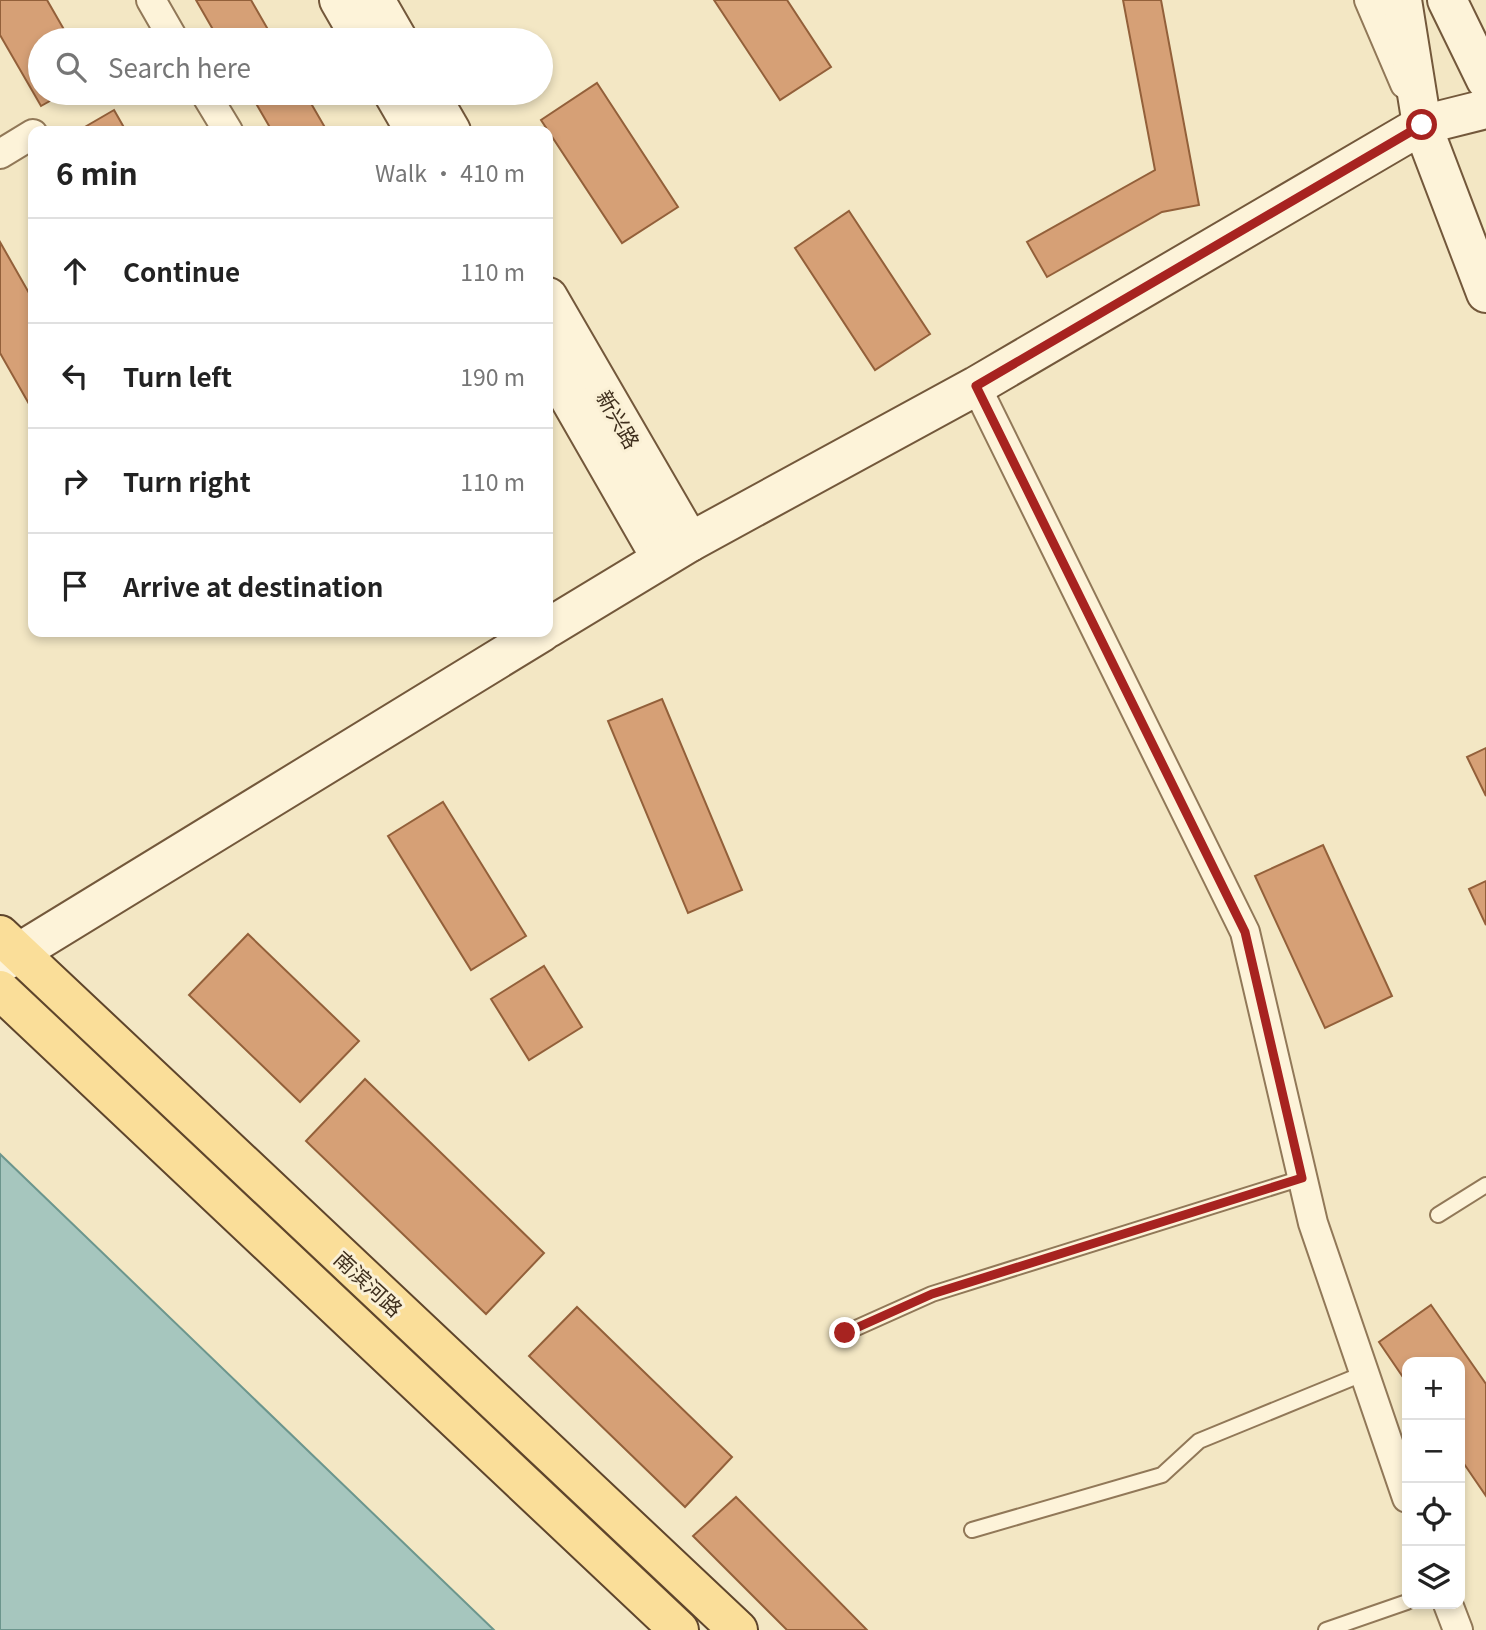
<!DOCTYPE html>
<meta charset="utf-8">
<style>
body{margin:0;font-family:Georgia,"Noto Sans SC",serif;background:#f6f6f6;color:#222}
.controls{position:absolute;right:21px;bottom:21px;display:grid;overflow:hidden;border-radius:14px;box-shadow:0 4px 10px #0003}
.controls button{width:63px;height:63px;display:grid;place-items:center;padding:0;border:0;border-bottom:2px solid #e0e0e0;background:#fff;color:#222;font:35px sans-serif}
.stop{position:absolute;width:21px;height:21px;margin:-16px;border:5px solid #a72320;border-radius:50%;background:#fff}
.stop.end{background:#a72320;border-color:#fff;box-shadow:0 2px 7px #0008}
.list{margin:0;padding:0;list-style:none}
h2{display:flex;justify-content:space-between;align-items:center;height:91px;margin:0;padding:0 28px;font-size:30px}
h2 small{font-size:23px;font-weight:400;color:#767676}
.list li{display:grid;grid-template-columns:46px 1fr auto;gap:21px;align-items:center;box-sizing:border-box;height:105px;padding:0 28px;border-top:2px solid #e0e0e0}
.list b{display:block;font-size:26px;white-space:nowrap}
.list em{font-size:23px;font-style:normal;color:#767676}
.icon{flex:none;width:38px;height:38px;fill:none;stroke:currentColor;stroke-width:2;stroke-linecap:round;stroke-linejoin:round}
.map{position:relative;flex:none;width:1486px;height:1630px;overflow:hidden}
.search{position:absolute;background:#fff;box-shadow:0 4px 10px #0003;left:28px;top:28px;width:525px;height:77px;display:flex;align-items:center;gap:18px;box-sizing:border-box;padding:0 24px;border-radius:38px;color:#767676;font-size:26px}
.panel{position:absolute;background:#fff;box-shadow:0 4px 10px #0003;left:28px;top:126px;width:525px;height:511px;border-radius:14px}
.map>svg:first-child{display:block}
.water{fill:#a6c6be;stroke:#6c968d;stroke-width:2}
.building{fill:#d6a076;stroke:#93603a;stroke-width:2}
.lines{fill:none;stroke-linecap:round;stroke-linejoin:round}
.service-casing{stroke:#917858;stroke-width:18}
.minor-casing{stroke:#917858;stroke-width:32}
.secondary-casing{stroke:#73583b;stroke-width:42}
.primary-casing{stroke:#5e452c;stroke-width:42}
.service{stroke:#fdf3d9;stroke-width:14}
.minor{stroke:#fdf3d9;stroke-width:28}
.secondary{stroke:#fdf3d9;stroke-width:38}
.primary{stroke:#fade99;stroke-width:38}
.route{stroke:#a72320;stroke-width:9}
.labels{text-anchor:middle;dominant-baseline:central;stroke-width:6;stroke-linejoin:round;paint-order:stroke}
.street-label{font-size:21px;fill:#3f2f1d;stroke:#faf0d5}
</style>
<div class="map">
<svg width="1486" height="1630" viewBox="0 0 1486 1630">
<rect width="100%" height="100%" fill="#f3e7c4"/>
<path class="water" d="M 0,1154 L 494,1630 L 0,1630 Z"/>
<g class="building">
<path d="M 0,0 L 47,0 L 70,40 L 40,40 L 40,93 L 64,93 L 41,106 L 0,35 Z"/>
<path d="M 196,0 L 251,0 L 274,40 L 219,40 Z"/>
<path d="M 714,0 L 787,0 L 831,67 L 780,100 Z"/>
<path d="M 1123,0 L 1161,0 L 1199,205 L 1162,212 L 1047,277 L 1027,242 L 1155,170 Z"/>
<path d="M 597,83 L 678,207 L 622,243 L 541,120 Z"/>
<path d="M 250,93 L 305,93 L 327,131 L 272,131 Z"/>
<path d="M 114,110 L 126,131 L 78,131 Z"/>
<path d="M 849,211 L 930,334 L 875,370 L 795,248 Z"/>
<path d="M 0,242 L 33,300 L 33,411 L 0,353 Z"/>
<path d="M 662,699 L 742,890 L 688,913 L 608,721 Z"/>
<path d="M 1486,748 L 1486,796 L 1467,757 Z"/>
<path d="M 443,802 L 526,936 L 471,970 L 388,836 Z"/>
<path d="M 1323,845 L 1392,996 L 1325,1028 L 1255,876 Z"/>
<path d="M 1486,881 L 1486,925 L 1469,889 Z"/>
<path d="M 248,934 L 359,1041 L 300,1102 L 189,995 Z"/>
<path d="M 544,966 L 582,1027 L 529,1060 L 491,999 Z"/>
<path d="M 365,1079 L 544,1253 L 486,1314 L 306,1141 Z"/>
<path d="M 1431,1305 L 1486,1384 L 1486,1496 L 1460,1458 L 1460,1362 L 1407,1362 L 1407,1383 L 1379,1342 Z"/>
<path d="M 577,1307 L 732,1457 L 685,1507 L 529,1356 Z"/>
<path d="M 736,1497 L 867,1630 L 787,1630 L 693,1536 Z"/>
</g>
<g class="lines">
<defs>
<g id="service">
<path d="M 1438,1215 L 1486,1185"/>
<path d="M 845,1333 L 932,1294 L 1302,1178"/>
<path d="M 972,1530 L 1162,1475 L 1199,1441 L 1365,1373"/>
<path d="M 1326,1630 L 1407,1602"/>
</g>
<g id="minor">
<path d="M 151,0 L 174,40"/>
<path d="M 1369,0 L 1405,84"/>
<path d="M 205,93 L 228,131"/>
<path d="M 0,154 L 33,134"/>
<path d="M 976,386 L 1245,932 L 1313,1223 L 1407,1498"/>
<path d="M 1448,1604 L 1458,1630"/>
</g>
<g id="secondary">
<path d="M 339,0 L 362,40"/>
<path d="M 375,0 L 398,40"/>
<path d="M 1402,0 L 1422,125 L 1486,293"/>
<path d="M 1447,0 L 1486,80"/>
<path d="M 393,93 L 415,131"/>
<path d="M 429,93 L 451,131"/>
<path d="M 548,297 L 690,542"/>
<path d="M 548,361 L 661,558"/>
<path d="M 548,628 L 690,542 L 976,386 L 1422,125 L 1486,109"/>
<path d="M 0,964 L 542,632"/>
</g>
<g id="primary">
<path d="M 0,935 L 738,1630"/>
<path d="M 0,990 L 679,1630"/>
</g>
</defs>
<use href="#service" class="service-casing"/>
<use href="#minor" class="minor-casing"/>
<use href="#secondary" class="secondary-casing"/>
<use href="#primary" class="primary-casing"/>
<use href="#service" class="service"/>
<use href="#minor" class="minor"/>
<use href="#secondary" class="secondary"/>
<use href="#primary" class="primary"/>
</g>
<g class="lines">
<path class="route" d="M 845,1333 L 932,1294 L 1302,1178 L 1245,932 L 976,386 L 1422,125"/>
</g>
<g class="labels">
<g class="street-label">
<text transform="translate(619 419) rotate(60)">新兴路</text>
<text transform="translate(369 1283) rotate(43)">南滨河路</text>
</g>
</g>
</svg>
<div class="controls">
<button>+</button>
<button>−</button>
<button><svg class="icon" aria-label="locate" viewBox="0 0 24 24"><circle cx="12" cy="12" r="6"/><path d="M12 2v4M12 18v4M2 12h4M18 12h4"/></svg></button>
<button><svg class="icon" aria-label="layers" viewBox="0 0 24 24"><path d="M12 4l9 5-9 5-9-5zM3 14l9 5 9-5"/></svg></button>
</div>
<div class="stop" style="left:1422px;top:125px"></div>
<div class="stop end" style="left:845px;top:1333px"></div>
<div class="search"><svg class="icon" aria-label="search" viewBox="0 0 24 24"><circle cx="10" cy="10" r="6"/><path d="M15 15l6 6"/></svg>Search here</div>
<section class="panel">
<h2>6 min<small>Walk · 410 m</small></h2>
<ul class="list">
<li><svg class="icon" aria-label="ahead" viewBox="0 0 24 24"><path d="M12 20V5M6 11l6-6 6 6"/></svg><div><b>Continue</b></div><em>110 m</em></li>
<li><svg class="icon" aria-label="left" viewBox="0 0 24 24"><path d="M17 20v-9H6M10 6l-5 5 5 5"/></svg><div><b>Turn left</b></div><em>190 m</em></li>
<li><svg class="icon" aria-label="right" viewBox="0 0 24 24"><path d="M7 20v-9h11M14 6l5 5-5 5"/></svg><div><b>Turn right</b></div><em>110 m</em></li>
<li><svg class="icon" aria-label="arrive" viewBox="0 0 24 24"><path d="M6 21V4h12l-3 4 3 4H6"/></svg><div><b>Arrive at destination</b></div></li>
</ul>
</section>
</div>
